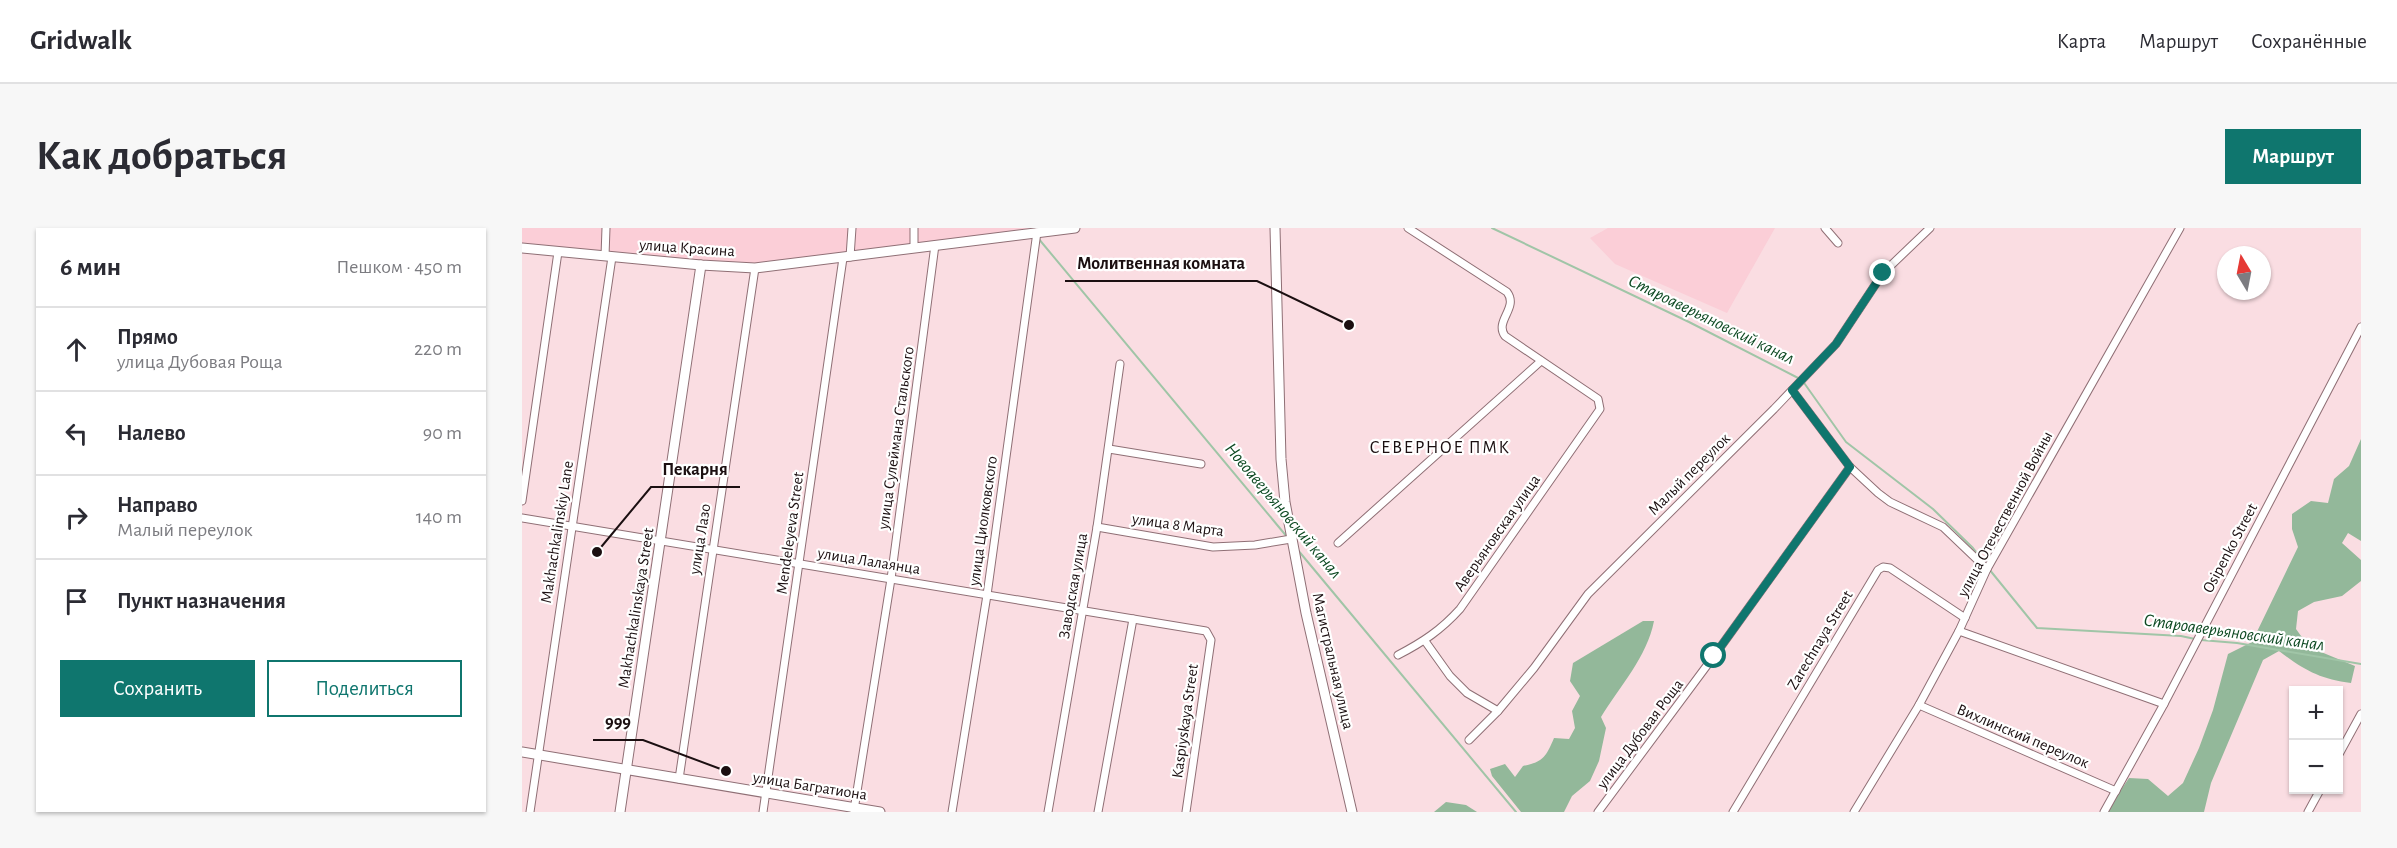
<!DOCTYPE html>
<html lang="ru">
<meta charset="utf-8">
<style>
body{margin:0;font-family:"Alegreya Sans",sans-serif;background:#f7f7f7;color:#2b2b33}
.controls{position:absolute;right:18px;bottom:18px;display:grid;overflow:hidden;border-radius:0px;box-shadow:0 2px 4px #0004}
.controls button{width:54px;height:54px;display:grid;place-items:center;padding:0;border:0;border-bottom:2px solid #e1e1e2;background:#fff;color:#2b2b33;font:30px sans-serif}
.compass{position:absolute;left:1695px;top:18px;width:54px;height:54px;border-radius:50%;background:#fff;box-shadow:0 2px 4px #0004;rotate:350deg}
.stop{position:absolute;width:18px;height:18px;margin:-14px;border:4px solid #0f766e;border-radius:50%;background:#fff}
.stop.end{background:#0f766e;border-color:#fff;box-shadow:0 2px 6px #0008}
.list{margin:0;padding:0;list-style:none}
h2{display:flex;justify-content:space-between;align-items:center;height:78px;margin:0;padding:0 24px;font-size:26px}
h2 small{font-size:20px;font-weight:400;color:#7c7c81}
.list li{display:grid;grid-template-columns:39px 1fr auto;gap:18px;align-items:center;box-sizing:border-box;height:84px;padding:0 24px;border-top:2px solid #e1e1e2}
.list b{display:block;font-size:22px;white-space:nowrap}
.list p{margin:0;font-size:20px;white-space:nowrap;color:#7c7c81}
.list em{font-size:20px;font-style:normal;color:#7c7c81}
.actions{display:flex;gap:12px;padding:18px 24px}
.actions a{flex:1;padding:14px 0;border:2px solid #0f766e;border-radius:0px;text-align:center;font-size:21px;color:#0f766e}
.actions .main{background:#0f766e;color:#fff}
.icon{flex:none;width:33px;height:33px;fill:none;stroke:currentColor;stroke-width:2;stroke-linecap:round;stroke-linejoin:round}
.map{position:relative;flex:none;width:1839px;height:584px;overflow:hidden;border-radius:0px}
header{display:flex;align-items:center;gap:36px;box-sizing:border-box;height:84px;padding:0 30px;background:#fff;border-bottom:2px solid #e1e1e2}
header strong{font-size:28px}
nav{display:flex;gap:33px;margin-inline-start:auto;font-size:21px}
.intro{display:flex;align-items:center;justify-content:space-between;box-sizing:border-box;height:144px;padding:0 36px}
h1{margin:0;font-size:42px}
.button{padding:15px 27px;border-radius:0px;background:#0f766e;color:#fff;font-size:21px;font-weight:700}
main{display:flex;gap:36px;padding:0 36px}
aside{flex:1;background:#fff;border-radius:0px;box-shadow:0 2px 4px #0004}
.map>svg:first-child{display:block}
.built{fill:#fbced7}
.forest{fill:#93b89a}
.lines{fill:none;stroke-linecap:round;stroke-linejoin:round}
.stream{stroke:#a0c5a7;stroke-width:2}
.street-casing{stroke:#8f6f75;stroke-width:9}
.secondary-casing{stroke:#8f6f75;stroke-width:11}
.street{stroke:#fff;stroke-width:7}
.secondary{stroke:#fff;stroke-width:9}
.route{stroke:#0f766e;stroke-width:8}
.labels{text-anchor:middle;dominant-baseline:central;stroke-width:4.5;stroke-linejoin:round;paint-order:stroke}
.street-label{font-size:16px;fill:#1b0f11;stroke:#fff}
.water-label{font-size:18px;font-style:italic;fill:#0d4922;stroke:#fff}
.neighbourhood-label{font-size:18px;letter-spacing:1.5px;fill:#1b0f11;stroke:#fff}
.leader{fill:none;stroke:#1b0f11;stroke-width:2}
.callout-dot{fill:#1b0f11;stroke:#fff;stroke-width:2}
.callout-label{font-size:18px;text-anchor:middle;font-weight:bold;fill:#1b0f11;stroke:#fff;stroke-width:4.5;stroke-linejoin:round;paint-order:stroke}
</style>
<header>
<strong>Gridwalk</strong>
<nav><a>Карта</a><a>Маршрут</a><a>Сохранённые</a></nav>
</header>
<div class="intro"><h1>Как добраться</h1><a class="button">Маршрут</a></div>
<main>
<aside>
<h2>6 мин<small>Пешком · 450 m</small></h2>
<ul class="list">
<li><svg class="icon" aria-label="ahead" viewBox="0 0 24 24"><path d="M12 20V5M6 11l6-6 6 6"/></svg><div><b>Прямо</b><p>улица Дубовая Роща</p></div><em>220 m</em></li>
<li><svg class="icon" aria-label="left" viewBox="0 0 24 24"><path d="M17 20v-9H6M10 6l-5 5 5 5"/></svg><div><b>Налево</b></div><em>90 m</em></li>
<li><svg class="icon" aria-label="right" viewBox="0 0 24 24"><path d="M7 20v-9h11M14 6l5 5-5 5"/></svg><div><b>Направо</b><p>Малый переулок</p></div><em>140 m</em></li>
<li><svg class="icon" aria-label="arrive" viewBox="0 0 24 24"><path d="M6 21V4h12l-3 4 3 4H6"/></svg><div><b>Пункт назначения</b></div></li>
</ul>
<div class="actions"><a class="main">Сохранить</a><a>Поделиться</a></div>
</aside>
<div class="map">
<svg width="1839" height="584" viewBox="0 0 1839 584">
<rect width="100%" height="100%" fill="#fadde2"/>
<g class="built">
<path d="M 0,0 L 553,0 L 222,39 L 0,17 Z"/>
<path d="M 1086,0 L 1253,0 L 1205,85 L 1093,36 L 1068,10 Z"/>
</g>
<g class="forest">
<path d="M 1839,211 L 1839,313 L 1826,305 L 1820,315 L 1839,332 L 1839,353 L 1820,368 L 1792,374 L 1776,383 L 1774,401 L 1787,419 L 1833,438 L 1829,455 C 1798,451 1782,442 1757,423 L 1741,432 L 1689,555 L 1682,584 L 1584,584 L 1607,550 L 1626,551 L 1646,568 L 1661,555 L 1677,520 L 1691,482 L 1706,426 L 1730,414 L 1776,319 L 1770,301 L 1770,286 L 1789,273 L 1806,275 L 1812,251 L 1827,238 Z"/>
<path d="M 1121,393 L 1132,393 C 1125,429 1098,458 1079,489 L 1084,500 L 1077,533 L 1068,553 L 1050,568 L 1042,584 L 999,584 L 970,548 L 968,541 L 983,536 L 993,549 L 1001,538 C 1021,534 1024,529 1032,510 L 1047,511 L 1053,500 L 1050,483 L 1058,468 L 1048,453 L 1051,435 Z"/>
<path d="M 924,574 L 944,577 L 955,584 L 912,584 Z"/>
</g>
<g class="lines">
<g class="stream">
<path d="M 970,0 L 1167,94 L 1280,152 L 1324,214 L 1411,281 L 1451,320 L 1462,334"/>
<path d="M 516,10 L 766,310"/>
<path d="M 775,321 L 994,584"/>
<path d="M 1467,341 L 1515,400 L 1659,408 L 1673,411"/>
<path d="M 1679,412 L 1715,415 L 1839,436"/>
</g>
<defs>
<g id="street">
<path d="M 1303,0 L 1316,15"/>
<path d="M 392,20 L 392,0"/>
<path d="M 83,28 L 84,0"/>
<path d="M 328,29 L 330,0"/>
<path d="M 1270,162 L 1328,239 L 1356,265 L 1368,274 L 1421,299 L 1465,341"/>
<path d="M 587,221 L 679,236"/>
<path d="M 0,273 L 36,24"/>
<path d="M 0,290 L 684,403 L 689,412 L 664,584"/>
<path d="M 575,299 L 691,319 L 733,317 L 769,311"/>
<path d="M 816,315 L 1019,133"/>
<path d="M 1437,403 L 1642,476"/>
<path d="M 903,413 L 928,448 L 945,465 L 976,483"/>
<path d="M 876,427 C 901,414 919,402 938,381 L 1078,181 L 1076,171 L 983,108 C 972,93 997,80 985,64 L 886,0"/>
<path d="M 1397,477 L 1594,563"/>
<path d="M 947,512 L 976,483 L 1012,440 L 1066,366 L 1252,181 L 1314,116 L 1361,45 L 1408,0"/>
<path d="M 1816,528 L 1839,486"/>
<path d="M 157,551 L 233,40"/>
<path d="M 332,582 L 369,351 L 413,17"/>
<path d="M 8,584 L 90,29"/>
<path d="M 241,584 L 321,30"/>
<path d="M 430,584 L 465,367 L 515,4"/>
<path d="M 526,584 L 575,299 L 598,136"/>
<path d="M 576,584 L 611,391"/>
<path d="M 1076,584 L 1192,428 L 1328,239"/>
<path d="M 1211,584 L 1356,342 L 1361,339 L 1368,340 L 1443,390"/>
<path d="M 1332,584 L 1397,477 L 1437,403 L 1465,341 L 1658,0"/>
<path d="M 1582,584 L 1642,476 L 1839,99"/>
<path d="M 1786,584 L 1798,562"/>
</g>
<g id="secondary">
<path d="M 753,0 L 759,231 L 763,274 L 784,385 L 830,584"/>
<path d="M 0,20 L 179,37 L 233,40 L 553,0"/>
<path d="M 0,524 L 358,584"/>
<path d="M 98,584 L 179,37"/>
</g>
</defs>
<use href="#street" class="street-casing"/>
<use href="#secondary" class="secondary-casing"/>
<use href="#street" class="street"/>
<use href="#secondary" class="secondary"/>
</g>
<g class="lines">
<path class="route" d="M 1192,428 L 1328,239 L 1270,162 L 1314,116 L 1361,45"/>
</g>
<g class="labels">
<g class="street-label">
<text transform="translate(165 20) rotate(4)">улица Красина</text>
<text transform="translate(374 210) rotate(-82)">улица Сулеймана Стальского</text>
<text transform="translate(1167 246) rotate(-45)">Малый переулок</text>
<text transform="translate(1483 286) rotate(-62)">улица Отечественной Войны</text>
<text transform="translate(461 293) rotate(-82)">улица Циолковского</text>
<text transform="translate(656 297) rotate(8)">улица 8 Марта</text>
<text transform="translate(35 304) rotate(-81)">Makhachkalinskiy Lane</text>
<text transform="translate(268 305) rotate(-82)">Mendeleyeva Street</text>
<text transform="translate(975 305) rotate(-55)">Аверьяновская улица</text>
<text transform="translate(178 311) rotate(-81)">улица Лазо</text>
<text transform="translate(1708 320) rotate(-62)">Osipenko Street</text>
<text transform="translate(347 333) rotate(9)">улица Лалаянца</text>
<text transform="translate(551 358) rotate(-80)">Заводская улица</text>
<text transform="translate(114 380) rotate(-81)">Makhachkalinskaya Street</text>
<text transform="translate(1298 412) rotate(-59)">Zarechnaya Street</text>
<text transform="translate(811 433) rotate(77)">Магистральная улица</text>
<text transform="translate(663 493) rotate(-82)">Kaspiyskaya Street</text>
<text transform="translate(1118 506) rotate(-53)">улица Дубовая Роща</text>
<text transform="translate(1501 508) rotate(23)">Вихлинский переулок</text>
<text transform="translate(288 558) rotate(9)">улица Багратиона</text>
</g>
<g class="water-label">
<text transform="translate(1189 92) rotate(26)">Староаверьяновский канал</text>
<text transform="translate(761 283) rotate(50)">Новоаверьяновский канал</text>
<text transform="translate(1712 405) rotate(8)">Староаверьяновский канал</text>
</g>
<g class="neighbourhood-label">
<text x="918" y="220">СЕВЕРНОЕ ПМК</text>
</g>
</g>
<path class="leader" d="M827 97L735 53H543M75 324L129 259H218M204 543L121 512H71"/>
<g class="callout-dot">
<circle cx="827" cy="97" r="6"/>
<circle cx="75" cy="324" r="6"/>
<circle cx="204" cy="543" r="6"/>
</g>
<g class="callout-label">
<text x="639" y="41">Молитвенная комната</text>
<text x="173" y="247">Пекарня</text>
<text x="96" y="500">999</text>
</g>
</svg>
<div class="controls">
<button>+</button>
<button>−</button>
</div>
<svg class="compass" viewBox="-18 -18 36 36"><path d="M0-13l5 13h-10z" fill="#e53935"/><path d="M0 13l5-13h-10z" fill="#7c7c81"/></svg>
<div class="stop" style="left:1192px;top:428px"></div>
<div class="stop end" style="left:1361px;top:45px"></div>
</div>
</main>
